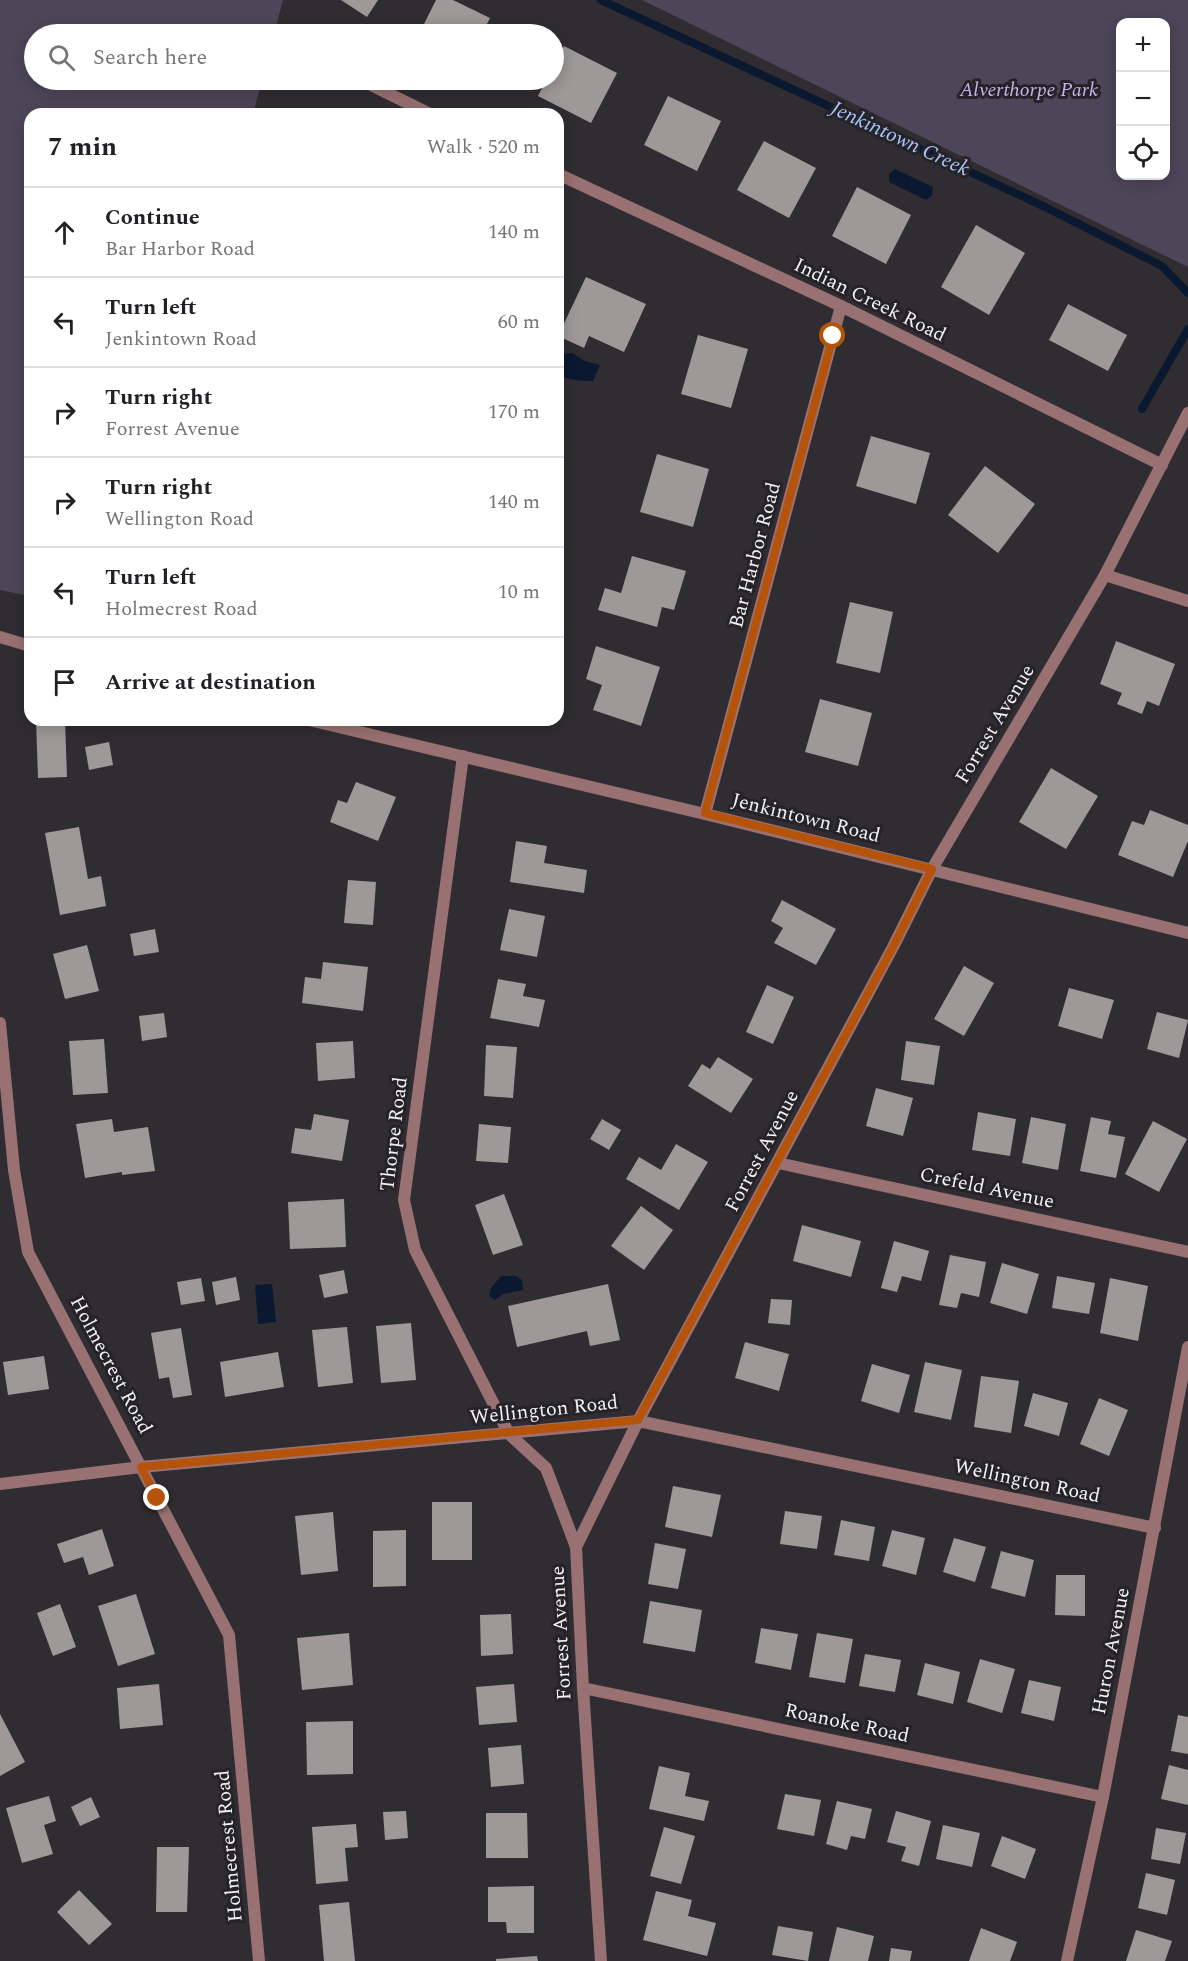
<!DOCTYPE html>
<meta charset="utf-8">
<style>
body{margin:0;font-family:Spectral,serif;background:#f2f2f2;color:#202124}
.controls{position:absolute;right:18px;top:18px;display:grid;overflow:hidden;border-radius:12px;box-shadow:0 3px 15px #0003}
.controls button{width:54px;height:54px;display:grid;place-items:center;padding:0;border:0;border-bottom:2px solid #e0e0e0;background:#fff;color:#202124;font:30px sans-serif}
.stop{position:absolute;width:18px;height:18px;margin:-14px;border:4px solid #b45309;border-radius:50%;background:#fff}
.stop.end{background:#b45309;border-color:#fff;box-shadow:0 2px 6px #0008}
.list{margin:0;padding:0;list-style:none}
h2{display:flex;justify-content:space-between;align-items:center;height:78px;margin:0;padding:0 24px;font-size:26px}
h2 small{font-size:20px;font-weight:400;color:#757577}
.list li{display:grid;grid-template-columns:39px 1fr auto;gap:18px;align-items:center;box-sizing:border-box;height:90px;padding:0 24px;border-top:2px solid #e0e0e0}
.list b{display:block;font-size:22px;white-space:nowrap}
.list p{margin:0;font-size:20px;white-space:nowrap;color:#757577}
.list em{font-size:20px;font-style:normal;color:#757577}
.icon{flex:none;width:33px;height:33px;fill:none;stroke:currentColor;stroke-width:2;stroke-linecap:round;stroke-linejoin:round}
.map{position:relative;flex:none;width:1188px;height:1961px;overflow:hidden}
.search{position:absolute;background:#fff;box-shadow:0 3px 15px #0003;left:24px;top:24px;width:540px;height:66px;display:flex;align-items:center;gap:15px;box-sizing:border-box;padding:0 21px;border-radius:33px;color:#757577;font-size:22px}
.panel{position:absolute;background:#fff;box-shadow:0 3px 15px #0003;left:24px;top:108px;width:540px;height:618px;border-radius:18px}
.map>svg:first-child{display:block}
.green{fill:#4d4659;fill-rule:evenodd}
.water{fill:#0a1830}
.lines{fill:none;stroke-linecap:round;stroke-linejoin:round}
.stream{stroke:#0a1830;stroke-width:8}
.building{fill:#9e9898}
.street{stroke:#997172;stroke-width:12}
.route{stroke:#b45309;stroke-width:8}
.labels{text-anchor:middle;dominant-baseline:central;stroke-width:6;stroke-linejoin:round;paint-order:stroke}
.park-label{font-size:20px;font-style:italic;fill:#c9b2ec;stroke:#252327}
.street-label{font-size:20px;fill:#f2f1f4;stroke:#252327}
.water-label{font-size:21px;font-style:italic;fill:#a6c5fa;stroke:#252327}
</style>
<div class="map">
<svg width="1188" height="1961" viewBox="0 0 1188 1961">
<rect width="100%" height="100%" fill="#2f2d31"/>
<g class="green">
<path d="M 0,0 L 283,0 L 274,34 L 34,34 L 34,80 L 262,80 L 253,114 L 30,114 L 30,596 L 0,590 Z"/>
<path d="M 642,0 L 1188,0 L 1188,267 ZM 1120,22 L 1166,22 L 1166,176 L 1120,176 Z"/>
</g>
<g class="water">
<path d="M 895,169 L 933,187 L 932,196 L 926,200 L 889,182 L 889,174 Z"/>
<path d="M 572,353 L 585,361 L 600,365 L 593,381 C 580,381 568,381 558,373 L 558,355 Z"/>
<path d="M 501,1276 L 516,1276 L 522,1280 L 523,1290 L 503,1294 L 495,1300 L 489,1296 L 491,1288 Z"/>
<path d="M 272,1284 L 276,1322 L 258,1324 L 255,1285 Z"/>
</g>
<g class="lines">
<g class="stream">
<path d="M 601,0 L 1043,206 L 1162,266 L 1188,293"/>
<path d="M 1142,409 L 1188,329"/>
</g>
</g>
<g class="building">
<path d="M 341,0 L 378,0 L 367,17 Z"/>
<path d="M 436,0 L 453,0 L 490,18 L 482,34 L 419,34 Z"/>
<path d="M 564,46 L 617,73 L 591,123 L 538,96 L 546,80 L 554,80 L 554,66 Z"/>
<path d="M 668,96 L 721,121 L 697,171 L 644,145 Z"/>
<path d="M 764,141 L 816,168 L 789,218 L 737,190 Z"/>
<path d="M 857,187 L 911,215 L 886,264 L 832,236 Z"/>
<path d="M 976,225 L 1025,253 L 989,315 L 941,287 Z"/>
<path d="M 586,277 L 646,304 L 624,352 L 589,336 L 584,348 L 558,336 Z"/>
<path d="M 1068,304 L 1127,335 L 1108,371 L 1049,340 Z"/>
<path d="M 698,335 L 748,349 L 731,408 L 681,394 Z"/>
<path d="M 871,436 L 930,453 L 916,504 L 856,486 Z"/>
<path d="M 657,454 L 709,469 L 693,527 L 640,512 Z"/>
<path d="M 985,466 L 1035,504 L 998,553 L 948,515 Z"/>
<path d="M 632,556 L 686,571 L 674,610 L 662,607 L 657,627 L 598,610 L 605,588 L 621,593 Z"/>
<path d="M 850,602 L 893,612 L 880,673 L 836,663 Z"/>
<path d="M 1116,641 L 1175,664 L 1159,706 L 1147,701 L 1142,714 L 1117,704 L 1122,693 L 1100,684 Z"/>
<path d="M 596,646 L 660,667 L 641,726 L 593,710 L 602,685 L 586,679 Z"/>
<path d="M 820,699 L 872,713 L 858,766 L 805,752 Z"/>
<path d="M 36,720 L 65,720 L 67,777 L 38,778 Z"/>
<path d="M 109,742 L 113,765 L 89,770 L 85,747 Z"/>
<path d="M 1051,768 L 1098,796 L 1066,849 L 1019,822 Z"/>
<path d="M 356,782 L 396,797 L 378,841 L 330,822 L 338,800 L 347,803 Z"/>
<path d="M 1150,810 L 1188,825 L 1188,841 L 1173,877 L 1118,855 L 1132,821 L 1144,825 Z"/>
<path d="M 79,827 L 88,879 L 101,876 L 106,906 L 60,915 L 45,833 Z"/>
<path d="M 516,841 L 547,846 L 544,863 L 587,870 L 584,893 L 510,882 Z"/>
<path d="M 348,880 L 376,882 L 373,925 L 344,923 Z"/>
<path d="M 782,900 L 836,929 L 816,965 L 774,943 L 783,928 L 771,921 Z"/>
<path d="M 509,909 L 545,916 L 537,957 L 500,950 Z"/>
<path d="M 155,929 L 159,952 L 134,956 L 130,934 Z"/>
<path d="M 87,945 L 99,991 L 65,999 L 53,954 Z"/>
<path d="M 323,962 L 368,967 L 363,1011 L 302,1003 L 305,977 L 321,979 Z"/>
<path d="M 964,966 L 994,983 L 964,1036 L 934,1019 Z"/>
<path d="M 498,979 L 526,984 L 523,996 L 545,1000 L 539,1027 L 490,1018 Z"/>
<path d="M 767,985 L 794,997 L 773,1044 L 746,1032 Z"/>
<path d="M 1069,988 L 1114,1000 L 1102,1039 L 1058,1026 Z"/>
<path d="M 1157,1012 L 1188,1020 L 1179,1058 L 1147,1049 Z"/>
<path d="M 164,1013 L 167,1037 L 142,1041 L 139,1016 Z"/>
<path d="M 104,1039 L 108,1093 L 73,1095 L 69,1041 Z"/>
<path d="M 353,1041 L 355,1078 L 318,1081 L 316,1043 Z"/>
<path d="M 906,1041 L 940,1046 L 934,1085 L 901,1080 Z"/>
<path d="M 486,1045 L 517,1047 L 513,1098 L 484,1096 Z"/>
<path d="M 718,1057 L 753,1079 L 731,1113 L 688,1086 L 702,1064 L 710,1069 Z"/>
<path d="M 876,1088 L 913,1098 L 903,1136 L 866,1126 Z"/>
<path d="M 978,1112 L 1016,1119 L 1010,1156 L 972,1150 Z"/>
<path d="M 314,1114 L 349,1120 L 342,1161 L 291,1153 L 295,1128 L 311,1130 Z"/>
<path d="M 1031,1117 L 1066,1124 L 1058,1170 L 1022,1163 Z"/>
<path d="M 1091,1117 L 1111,1121 L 1108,1134 L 1125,1137 L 1116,1178 L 1080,1171 Z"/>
<path d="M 112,1119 L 114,1132 L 148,1127 L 155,1171 L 122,1175 L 122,1172 L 85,1178 L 76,1124 Z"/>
<path d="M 602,1119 L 621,1130 L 609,1150 L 590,1139 Z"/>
<path d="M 1153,1121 L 1187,1139 L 1159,1192 L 1125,1174 Z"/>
<path d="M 479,1124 L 511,1127 L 508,1163 L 476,1161 Z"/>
<path d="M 676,1144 L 708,1162 L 679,1210 L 626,1179 L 639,1157 L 661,1170 Z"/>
<path d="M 504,1194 L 523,1245 L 493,1255 L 475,1205 Z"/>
<path d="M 344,1199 L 346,1247 L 290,1249 L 288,1202 Z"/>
<path d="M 641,1206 L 673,1230 L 644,1270 L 611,1246 Z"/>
<path d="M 802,1225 L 861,1241 L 851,1277 L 793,1261 Z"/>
<path d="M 894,1241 L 929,1251 L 921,1281 L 902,1276 L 897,1292 L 881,1288 Z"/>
<path d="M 950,1255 L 986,1262 L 979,1297 L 961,1293 L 957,1308 L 939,1305 Z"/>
<path d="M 1002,1263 L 1039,1274 L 1027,1314 L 990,1303 Z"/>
<path d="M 344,1270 L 348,1293 L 324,1298 L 319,1275 Z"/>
<path d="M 1057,1276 L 1095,1283 L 1089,1314 L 1052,1308 Z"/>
<path d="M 236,1277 L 240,1300 L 216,1305 L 212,1282 Z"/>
<path d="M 201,1278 L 205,1301 L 181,1305 L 177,1282 Z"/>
<path d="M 1110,1278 L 1148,1286 L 1138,1341 L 1100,1333 Z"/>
<path d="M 608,1284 L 620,1340 L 590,1346 L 587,1331 L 517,1347 L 508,1306 Z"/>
<path d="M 771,1299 L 792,1300 L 790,1325 L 768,1323 Z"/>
<path d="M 411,1323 L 416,1380 L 381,1383 L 376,1326 Z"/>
<path d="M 347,1327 L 353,1383 L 318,1387 L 312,1330 Z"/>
<path d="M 181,1328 L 192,1395 L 173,1398 L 169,1377 L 159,1379 L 151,1333 Z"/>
<path d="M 745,1342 L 789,1354 L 779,1391 L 735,1378 Z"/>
<path d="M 278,1352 L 284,1387 L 225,1397 L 220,1362 Z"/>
<path d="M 44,1356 L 49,1389 L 8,1395 L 3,1362 Z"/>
<path d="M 925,1362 L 962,1370 L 951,1420 L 914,1412 Z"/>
<path d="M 872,1364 L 910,1375 L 899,1413 L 861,1401 Z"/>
<path d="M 981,1376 L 1019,1381 L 1011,1433 L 974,1427 Z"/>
<path d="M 1033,1393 L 1068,1403 L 1059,1436 L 1024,1426 Z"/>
<path d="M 1099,1398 L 1128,1410 L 1109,1456 L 1080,1444 Z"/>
<path d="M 673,1486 L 721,1495 L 712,1537 L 665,1527 Z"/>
<rect x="432" y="1502" width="40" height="58"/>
<path d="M 785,1511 L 822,1516 L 817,1549 L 780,1544 Z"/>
<path d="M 333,1512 L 338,1571 L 301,1575 L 295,1516 Z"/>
<path d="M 841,1520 L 875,1527 L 869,1561 L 834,1555 Z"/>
<path d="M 102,1529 L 114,1566 L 89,1575 L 83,1557 L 64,1563 L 57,1544 Z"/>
<path d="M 406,1530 L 406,1586 L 373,1587 L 373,1531 Z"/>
<path d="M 892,1530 L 925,1538 L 916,1575 L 882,1566 Z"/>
<path d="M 954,1538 L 986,1547 L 975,1582 L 943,1572 Z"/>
<path d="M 655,1543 L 686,1549 L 678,1589 L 648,1584 Z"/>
<path d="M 1001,1551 L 1034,1560 L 1025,1597 L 991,1588 Z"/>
<path d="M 1056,1575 L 1085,1575 L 1085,1616 L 1055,1615 Z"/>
<path d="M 136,1594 L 155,1654 L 118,1666 L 98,1606 Z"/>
<path d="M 650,1601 L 702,1610 L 695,1652 L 643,1643 Z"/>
<path d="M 60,1604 L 76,1647 L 53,1656 L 37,1613 Z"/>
<path d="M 511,1614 L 513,1654 L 481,1656 L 480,1615 Z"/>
<path d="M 761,1628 L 798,1634 L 791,1670 L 755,1663 Z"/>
<path d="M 349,1633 L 353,1685 L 302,1690 L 297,1638 Z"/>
<path d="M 817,1633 L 853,1639 L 845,1683 L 809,1677 Z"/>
<path d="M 865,1654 L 901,1660 L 895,1692 L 859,1686 Z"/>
<path d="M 980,1659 L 1015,1669 L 1002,1713 L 967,1702 Z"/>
<path d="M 925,1663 L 960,1672 L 953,1704 L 917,1695 Z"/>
<path d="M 1029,1680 L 1061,1687 L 1054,1721 L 1021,1713 Z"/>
<path d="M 159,1684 L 163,1725 L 120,1729 L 117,1688 Z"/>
<path d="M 514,1684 L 517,1722 L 479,1725 L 476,1687 Z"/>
<path d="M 0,1714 L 25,1762 L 0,1776 Z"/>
<path d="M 1178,1715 L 1188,1717 L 1188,1754 L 1171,1751 Z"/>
<path d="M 353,1721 L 353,1774 L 307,1775 L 306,1722 Z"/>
<path d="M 521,1745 L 524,1784 L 491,1787 L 488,1748 Z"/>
<path d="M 1169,1765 L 1188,1770 L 1188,1805 L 1161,1799 Z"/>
<path d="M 659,1766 L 690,1773 L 685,1796 L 709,1801 L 704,1821 L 649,1809 Z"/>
<path d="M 785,1794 L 821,1800 L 814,1836 L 777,1829 Z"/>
<path d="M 49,1796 L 56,1821 L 44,1825 L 53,1854 L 22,1863 L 6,1808 Z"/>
<path d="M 91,1797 L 100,1817 L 80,1826 L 71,1807 Z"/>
<path d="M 837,1801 L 872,1809 L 865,1839 L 851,1836 L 847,1850 L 826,1844 Z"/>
<path d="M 406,1811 L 408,1838 L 385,1840 L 383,1812 Z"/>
<path d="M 896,1811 L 931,1821 L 919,1866 L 901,1861 L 906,1847 L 887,1842 Z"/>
<path d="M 486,1813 L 527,1813 L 528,1858 L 486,1858 Z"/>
<path d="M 356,1824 L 358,1847 L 345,1848 L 348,1881 L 316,1884 L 312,1827 Z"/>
<path d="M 943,1825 L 980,1833 L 972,1867 L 936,1859 Z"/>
<path d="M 664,1827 L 695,1836 L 681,1884 L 650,1876 Z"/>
<path d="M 1156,1828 L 1186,1833 L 1180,1864 L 1151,1859 Z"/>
<path d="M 1002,1836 L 1036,1849 L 1025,1879 L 991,1866 Z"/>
<path d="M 157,1847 L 189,1847 L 187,1912 L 156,1912 Z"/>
<path d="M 1146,1873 L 1175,1880 L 1167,1915 L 1138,1908 Z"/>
<path d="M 534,1886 L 534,1933 L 507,1933 L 506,1922 L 488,1922 L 488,1887 Z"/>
<path d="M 79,1890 L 112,1924 L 89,1945 L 57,1912 Z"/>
<path d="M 656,1891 L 692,1900 L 688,1916 L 716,1923 L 707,1956 L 643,1940 Z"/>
<path d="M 349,1902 L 355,1961 L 324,1961 L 319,1905 Z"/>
<path d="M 778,1926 L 813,1932 L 808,1961 L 772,1955 Z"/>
<path d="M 837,1927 L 874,1936 L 868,1961 L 829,1961 Z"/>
<path d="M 981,1928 L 1017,1942 L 1010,1961 L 969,1961 Z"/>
<path d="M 1136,1930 L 1172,1941 L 1165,1961 L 1126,1961 Z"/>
<path d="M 891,1948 L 912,1951 L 910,1961 L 889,1961 Z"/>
<path d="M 537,1956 L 538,1961 L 496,1961 L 496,1959 Z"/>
</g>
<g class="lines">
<g class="street">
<path d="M 361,80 L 430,114"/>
<path d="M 558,174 L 841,306 L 1162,465"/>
<path d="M 1105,575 L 1188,601"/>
<path d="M 0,637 L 30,646"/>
<path d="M 309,720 L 705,814 L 1188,933"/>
<path d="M 463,756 L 404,1200 L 415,1250 L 509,1434 L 546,1468 L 576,1547"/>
<path d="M 705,814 L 841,306"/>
<path d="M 0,1023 L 14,1170 L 28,1252 L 229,1635 L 259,1961"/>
<path d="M 778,1163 L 1188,1252"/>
<path d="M 0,1484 L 141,1467 L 638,1421 L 1155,1528"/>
<path d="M 583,1688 L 1103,1797"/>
<path d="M 601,1961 L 583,1688 L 576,1547 L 638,1421 L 893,947 L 932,869 L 1105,575 L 1188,413"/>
<path d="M 1067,1961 L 1103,1797 L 1188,1347"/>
</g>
</g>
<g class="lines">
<path class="route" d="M 157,1498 L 141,1467 L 638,1420 L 893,947 L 932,869 L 705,813 L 833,336"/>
</g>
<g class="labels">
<g class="park-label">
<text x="1029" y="90">Alverthorpe Park</text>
</g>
<g class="street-label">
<text transform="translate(870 300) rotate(26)">Indian Creek Road</text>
<text transform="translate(755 555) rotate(-75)">Bar Harbor Road</text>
<text transform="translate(995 724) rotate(-59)">Forrest Avenue</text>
<text transform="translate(806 818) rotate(14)">Jenkintown Road</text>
<text transform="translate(394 1134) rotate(-83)">Thorpe Road</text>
<text transform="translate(762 1151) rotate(-62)">Forrest Avenue</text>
<text transform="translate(987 1188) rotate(12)">Crefeld Avenue</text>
<text transform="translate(111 1365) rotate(62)">Holmecrest Road</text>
<text transform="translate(544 1410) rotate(-6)">Wellington Road</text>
<text transform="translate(1027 1481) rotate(12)">Wellington Road</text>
<text transform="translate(561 1633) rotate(-93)">Forrest Avenue</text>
<text transform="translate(1111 1651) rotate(-79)">Huron Avenue</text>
<text transform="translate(847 1723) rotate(12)">Roanoke Road</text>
<text transform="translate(229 1846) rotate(-95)">Holmecrest Road</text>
</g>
<g class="water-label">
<text transform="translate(900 139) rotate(25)">Jenkintown Creek</text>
</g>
</g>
</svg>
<div class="controls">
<button>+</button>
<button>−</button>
<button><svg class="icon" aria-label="locate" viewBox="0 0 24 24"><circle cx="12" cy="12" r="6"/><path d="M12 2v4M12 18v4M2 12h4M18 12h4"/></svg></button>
</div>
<div class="stop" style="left:833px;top:336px"></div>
<div class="stop end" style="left:157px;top:1498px"></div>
<div class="search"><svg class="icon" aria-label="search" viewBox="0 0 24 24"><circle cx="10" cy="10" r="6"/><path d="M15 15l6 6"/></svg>Search here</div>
<section class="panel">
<h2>7 min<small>Walk · 520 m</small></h2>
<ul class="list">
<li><svg class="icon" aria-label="ahead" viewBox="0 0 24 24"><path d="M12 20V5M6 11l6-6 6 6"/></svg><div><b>Continue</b><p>Bar Harbor Road</p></div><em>140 m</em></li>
<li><svg class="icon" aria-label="left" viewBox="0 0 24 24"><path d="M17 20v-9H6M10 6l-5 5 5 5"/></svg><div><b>Turn left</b><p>Jenkintown Road</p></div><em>60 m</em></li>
<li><svg class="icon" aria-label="right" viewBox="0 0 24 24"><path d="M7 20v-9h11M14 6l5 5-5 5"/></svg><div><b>Turn right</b><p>Forrest Avenue</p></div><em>170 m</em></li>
<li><svg class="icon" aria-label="right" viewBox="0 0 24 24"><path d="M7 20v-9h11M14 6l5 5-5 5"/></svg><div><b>Turn right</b><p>Wellington Road</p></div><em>140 m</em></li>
<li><svg class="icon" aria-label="left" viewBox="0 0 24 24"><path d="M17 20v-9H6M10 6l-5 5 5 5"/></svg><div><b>Turn left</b><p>Holmecrest Road</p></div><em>10 m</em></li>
<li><svg class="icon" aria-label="arrive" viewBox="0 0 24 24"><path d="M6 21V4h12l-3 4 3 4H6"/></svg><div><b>Arrive at destination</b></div></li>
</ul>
</section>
</div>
